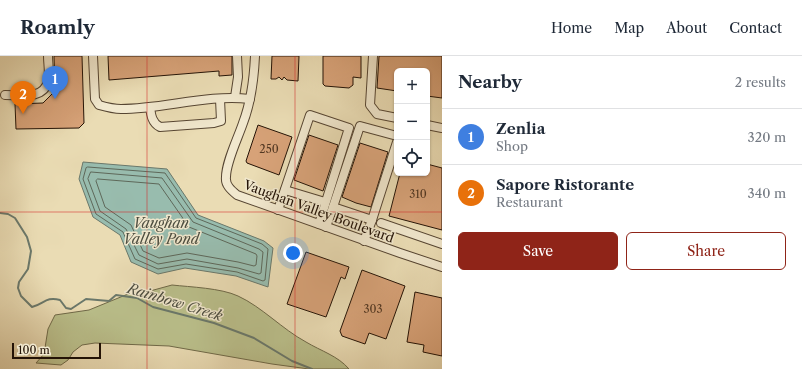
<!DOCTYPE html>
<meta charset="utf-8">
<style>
body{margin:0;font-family:"Libre Caslon Text",serif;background:#f2f2f3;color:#1f2937}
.controls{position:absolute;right:12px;top:12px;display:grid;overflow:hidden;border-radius:6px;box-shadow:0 1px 3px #0004}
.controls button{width:36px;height:36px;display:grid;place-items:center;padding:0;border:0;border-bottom:1px solid #e0e1e3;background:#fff;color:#1f2937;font:20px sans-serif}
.scale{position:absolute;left:12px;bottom:10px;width:89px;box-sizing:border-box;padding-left:4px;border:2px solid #241306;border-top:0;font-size:11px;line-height:14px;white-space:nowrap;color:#241306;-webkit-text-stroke:3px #f1e8ce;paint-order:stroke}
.you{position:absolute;left:293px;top:197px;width:14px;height:14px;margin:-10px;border:3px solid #fff;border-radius:50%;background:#1a73e8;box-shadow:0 0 0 6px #1a73e833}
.badge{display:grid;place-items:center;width:26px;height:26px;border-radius:50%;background:#8f2418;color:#fff;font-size:13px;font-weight:700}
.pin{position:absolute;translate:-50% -33px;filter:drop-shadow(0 1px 2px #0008)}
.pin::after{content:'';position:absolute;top:21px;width:14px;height:12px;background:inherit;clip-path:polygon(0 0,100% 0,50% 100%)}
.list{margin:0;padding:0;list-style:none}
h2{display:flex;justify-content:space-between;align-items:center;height:52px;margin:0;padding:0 16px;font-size:17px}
h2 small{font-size:13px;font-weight:400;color:#747a83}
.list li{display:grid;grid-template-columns:26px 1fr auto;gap:12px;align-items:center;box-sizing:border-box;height:56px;padding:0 16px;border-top:1px solid #e0e1e3}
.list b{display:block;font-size:15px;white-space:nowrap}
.list p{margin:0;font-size:13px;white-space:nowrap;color:#747a83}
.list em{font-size:13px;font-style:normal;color:#747a83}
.actions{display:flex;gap:8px;padding:12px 16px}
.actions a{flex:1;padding:9px 0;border:1px solid #8f2418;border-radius:6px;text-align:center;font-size:14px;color:#8f2418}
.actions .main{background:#8f2418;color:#fff}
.icon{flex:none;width:22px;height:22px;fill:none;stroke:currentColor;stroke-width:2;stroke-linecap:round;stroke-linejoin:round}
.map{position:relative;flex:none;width:442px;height:313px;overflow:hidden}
header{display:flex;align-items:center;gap:24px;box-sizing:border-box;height:56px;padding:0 20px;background:#fff;border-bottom:1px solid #e0e1e3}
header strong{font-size:19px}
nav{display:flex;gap:22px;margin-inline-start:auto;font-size:14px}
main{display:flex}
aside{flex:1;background:#fff}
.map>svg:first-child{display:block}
.green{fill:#babf8b;stroke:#6f6948}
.water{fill:#98bcae;stroke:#6a786b}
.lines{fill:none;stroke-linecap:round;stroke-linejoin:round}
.shore{stroke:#5e685a;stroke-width:1}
.stream{stroke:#6a786b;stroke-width:2}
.building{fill:#d7a278;stroke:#241306}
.minor-casing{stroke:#564532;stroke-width:10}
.minor{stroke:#f1e8ce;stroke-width:8}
.grid{fill:none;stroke:#d62828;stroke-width:1;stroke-opacity:0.55}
.labels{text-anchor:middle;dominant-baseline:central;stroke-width:3;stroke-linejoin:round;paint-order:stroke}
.number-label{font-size:11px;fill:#513722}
.street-label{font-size:13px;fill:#241306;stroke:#f1e8ce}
.water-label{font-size:14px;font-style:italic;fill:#4d4e41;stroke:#f1e8ce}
</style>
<header>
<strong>Roamly</strong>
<nav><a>Home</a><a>Map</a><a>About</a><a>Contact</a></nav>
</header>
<main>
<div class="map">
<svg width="442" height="313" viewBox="0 0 442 313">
<rect width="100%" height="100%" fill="#eadcb4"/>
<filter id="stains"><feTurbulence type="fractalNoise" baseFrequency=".005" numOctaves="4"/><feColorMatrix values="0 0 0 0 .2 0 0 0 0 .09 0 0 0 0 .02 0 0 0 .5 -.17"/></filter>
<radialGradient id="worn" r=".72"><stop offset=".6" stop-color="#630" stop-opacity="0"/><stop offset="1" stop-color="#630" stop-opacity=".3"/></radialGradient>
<path class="green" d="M 172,229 C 190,231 221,232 238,240 C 262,251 282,273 306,286 C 321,295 338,300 349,313 L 309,313 L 272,308 L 169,290 L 95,287 L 82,289 L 73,296 L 68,304 L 61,309 L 36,307 L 44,298 L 48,273 L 55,259 L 89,254 L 128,238 L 150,235 Z"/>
<path class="water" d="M 83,106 L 167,113 L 198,159 L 264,185 L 273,192 L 268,231 L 236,220 L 185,212 L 158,218 L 131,206 L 120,179 L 93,161 L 79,123 Z"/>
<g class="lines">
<g class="shore">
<path d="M 88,111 L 165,117 L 196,162 L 262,188 L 268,193 L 265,224 L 263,225 L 237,216 L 186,208 L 158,213 L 135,203 L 123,176 L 96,158 L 83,123 L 86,112 Z"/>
<path d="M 91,116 L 162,122 L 193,166 L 259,193 L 263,196 L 261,217 L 259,218 L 238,212 L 187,203 L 158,208 L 139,199 L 126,173 L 100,155 L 88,123 Z"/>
<path d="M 98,123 L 159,128 L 189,171 L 256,198 L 257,200 L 256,209 L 254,210 L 238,206 L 187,197 L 159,202 L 143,195 L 131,169 L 105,151 L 96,125 Z"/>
</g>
<path class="stream" d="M 0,157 L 8,158 L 15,162 L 27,181 L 31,195 L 28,213 L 19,226 L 18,232 L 21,240 L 32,251 C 44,248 46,240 60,244 L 66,252 L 71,253 L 86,243 L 109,245 L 116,239 L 137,242 L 153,251 L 214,267 L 254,282 L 292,305 L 312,313"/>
</g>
<g class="building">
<path d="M 54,0 L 82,0 L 84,67 L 79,72 L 16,73 L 15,48 L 43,47 L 55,35 Z"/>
<path d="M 108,0 L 232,0 L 232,19 L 219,20 L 219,15 L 109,24 Z"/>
<path d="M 272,0 L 299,0 L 298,25 L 287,24 L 284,21 L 282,24 L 279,21 L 276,23 L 271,23 Z"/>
<path d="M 323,0 L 361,0 L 361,22 L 353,21 L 353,29 L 349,32 L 325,30 L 323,28 Z"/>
<path d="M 379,0 L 442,0 L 442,42 L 427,40 L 427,15 L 397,15 L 397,35 L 377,32 Z"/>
<path d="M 258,69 L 292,81 L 279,119 L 247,107 L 246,105 Z"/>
<path d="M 309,79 L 338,89 L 323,135 L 294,124 Z"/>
<path d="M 360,87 L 388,96 L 371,151 L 356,147 L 342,141 Z"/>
<path d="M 427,108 L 442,112 L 442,174 L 389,160 L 400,117 L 427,117 Z"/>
<path d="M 306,196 L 349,211 L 345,223 L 341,221 L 326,261 L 287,248 Z"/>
<path d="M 362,214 L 405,230 L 386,283 L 369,277 L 365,288 L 342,280 L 340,275 Z"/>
<path d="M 415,236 L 442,242 L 442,300 L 423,296 L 424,289 L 407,286 Z"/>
</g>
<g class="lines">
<defs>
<g id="minor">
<path d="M 93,0 L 95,43 L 99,49 C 106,51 114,53 121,53 C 164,53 207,38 250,43"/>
<path d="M 255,0 C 254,22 251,46 243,67 C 238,82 226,106 226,121 C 225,129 231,134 237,139 L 400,197 L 442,211"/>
<path d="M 373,0 L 370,49 L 377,58 L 397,62"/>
<path d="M 5,39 C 20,39 44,44 48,25 C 50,17 48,8 48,0"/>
<path d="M 235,41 L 238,21 L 237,0"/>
<path d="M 150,51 C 151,59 152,67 160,71 L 214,67 L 221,65 L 220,43"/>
<path d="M 427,69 L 442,72"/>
<path d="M 285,134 L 325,146"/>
<path d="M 333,151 L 360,70 L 397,80"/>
<path d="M 278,154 L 310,59 L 349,72 L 319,168"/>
<path d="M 372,164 L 397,86"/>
<path d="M 381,167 L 442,188"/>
<path d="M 326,171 L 333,151 L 372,164 L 364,185"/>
</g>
</defs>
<use href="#minor" class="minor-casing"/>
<use href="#minor" class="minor"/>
</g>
<path class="grid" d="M 147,0 L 147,313M 295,0 L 295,313M 0,156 L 442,156"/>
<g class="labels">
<g class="number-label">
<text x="269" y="93">250</text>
<text x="418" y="138">310</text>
<text x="373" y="253">303</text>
</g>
<g class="street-label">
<text transform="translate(319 155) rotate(20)">Vaughan Valley Boulevard</text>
</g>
<g class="water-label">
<text x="161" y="167">Vaughan<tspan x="161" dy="16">Valley Pond</tspan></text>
<text transform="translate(175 246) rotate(17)">Rainbow Creek</text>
</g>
</g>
<rect width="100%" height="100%" filter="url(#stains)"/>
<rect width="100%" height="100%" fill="url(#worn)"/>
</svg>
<div class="controls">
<button>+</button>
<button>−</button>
<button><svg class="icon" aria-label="locate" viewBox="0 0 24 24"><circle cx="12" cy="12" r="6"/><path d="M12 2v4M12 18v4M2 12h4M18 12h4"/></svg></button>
</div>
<div class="scale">100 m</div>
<div class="you"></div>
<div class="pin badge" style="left:55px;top:43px;background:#3f7fe0">1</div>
<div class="pin badge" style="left:23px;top:58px;background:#e8710a">2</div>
</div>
<aside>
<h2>Nearby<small>2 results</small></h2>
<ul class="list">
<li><span class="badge" style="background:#3f7fe0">1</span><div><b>Zenlia</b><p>Shop</p></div><em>320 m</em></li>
<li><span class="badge" style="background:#e8710a">2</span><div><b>Sapore Ristorante</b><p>Restaurant</p></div><em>340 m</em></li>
</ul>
<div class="actions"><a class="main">Save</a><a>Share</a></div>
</aside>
</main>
